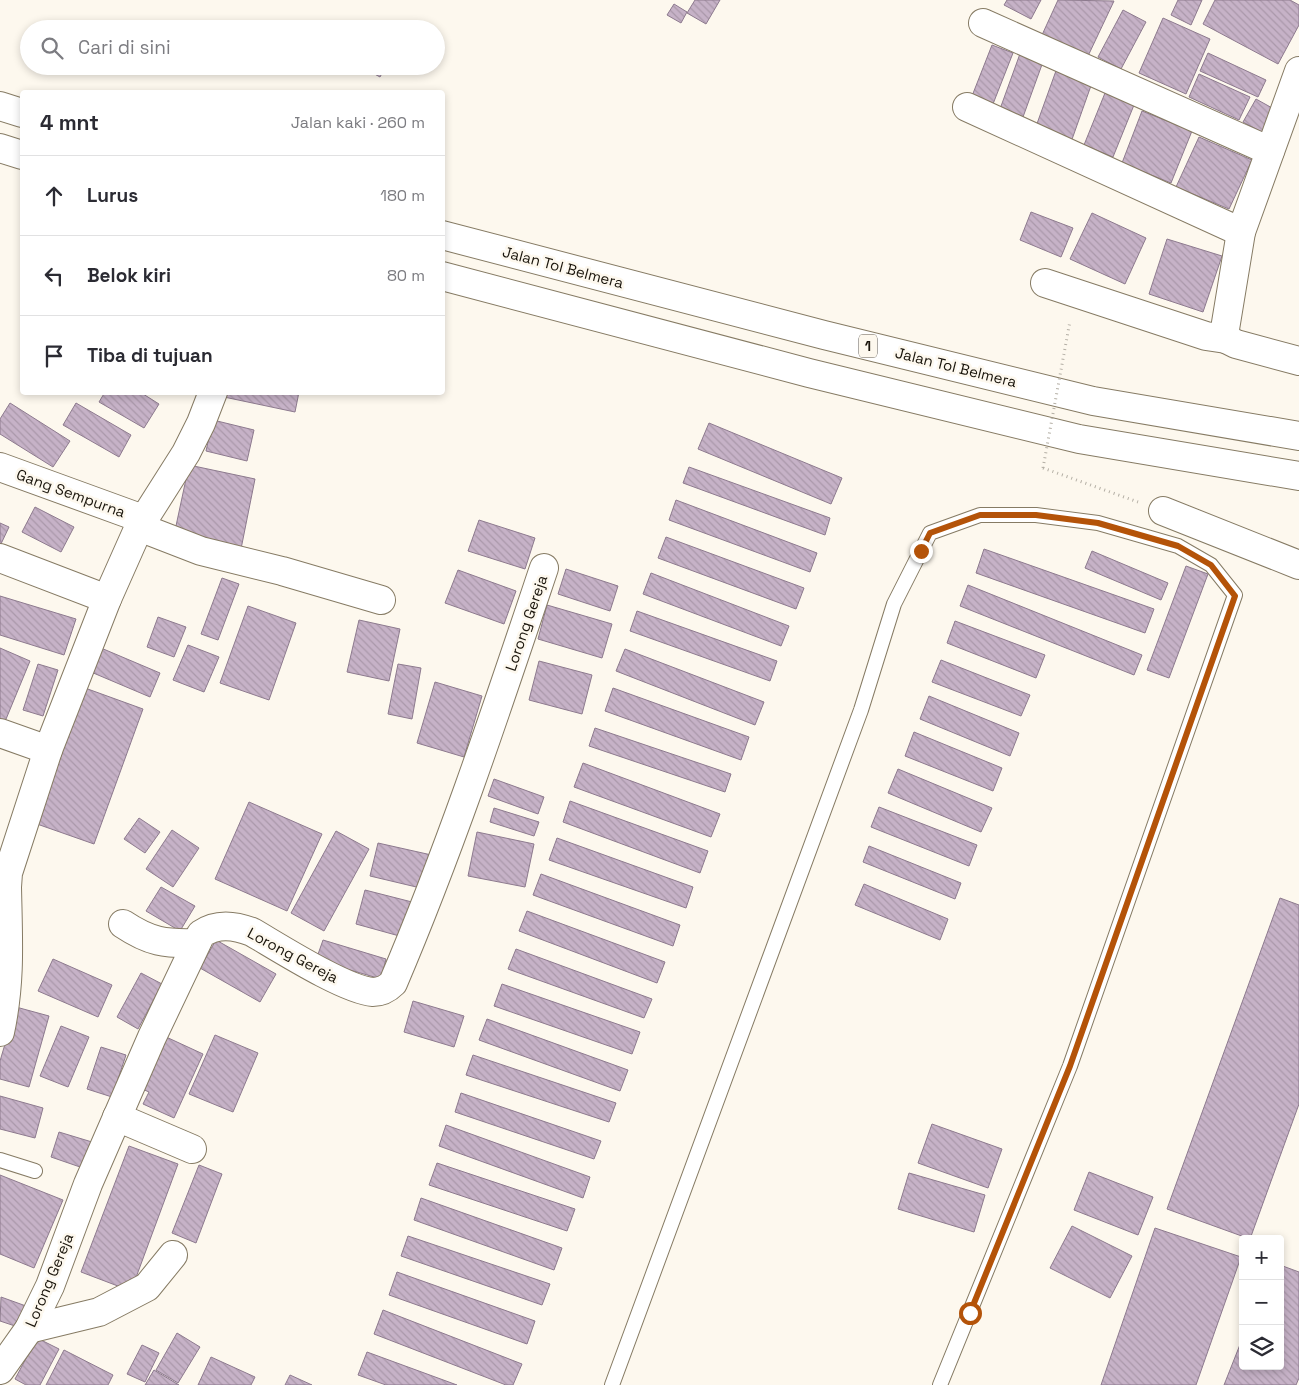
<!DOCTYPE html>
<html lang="id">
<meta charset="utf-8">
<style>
body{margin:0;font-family:"Space Grotesk",sans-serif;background:#f7f7f7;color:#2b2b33}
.controls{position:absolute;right:15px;bottom:15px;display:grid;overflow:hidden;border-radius:5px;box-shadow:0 2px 8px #0003}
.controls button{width:45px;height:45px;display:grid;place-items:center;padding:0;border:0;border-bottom:1px solid #e1e1e2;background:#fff;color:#2b2b33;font:25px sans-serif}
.stop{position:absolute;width:15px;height:15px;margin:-11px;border:4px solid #b45309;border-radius:50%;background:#fff}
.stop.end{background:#b45309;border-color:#fff;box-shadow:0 1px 5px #0008}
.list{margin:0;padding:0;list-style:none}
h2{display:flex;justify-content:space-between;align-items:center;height:65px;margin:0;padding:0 20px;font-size:21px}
h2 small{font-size:16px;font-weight:400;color:#7c7c81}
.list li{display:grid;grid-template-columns:32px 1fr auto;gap:15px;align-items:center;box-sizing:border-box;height:80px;padding:0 20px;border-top:1px solid #e1e1e2}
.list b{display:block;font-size:19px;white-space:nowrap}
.list em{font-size:16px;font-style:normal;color:#7c7c81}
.icon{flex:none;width:28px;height:28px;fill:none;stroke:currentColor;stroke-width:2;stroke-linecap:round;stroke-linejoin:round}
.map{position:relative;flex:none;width:1299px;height:1385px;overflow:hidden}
.search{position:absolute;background:#fff;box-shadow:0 2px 8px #0003;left:20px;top:20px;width:425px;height:55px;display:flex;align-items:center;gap:12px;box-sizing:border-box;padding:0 18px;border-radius:28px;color:#7c7c81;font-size:19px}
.panel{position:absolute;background:#fff;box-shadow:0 2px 8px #0003;left:20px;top:90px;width:425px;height:305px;border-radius:5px}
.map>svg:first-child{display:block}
.building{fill:url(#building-back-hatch);stroke:#8d7a8e}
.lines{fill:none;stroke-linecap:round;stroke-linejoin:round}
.service-casing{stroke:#867b64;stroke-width:16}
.minor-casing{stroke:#867b64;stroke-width:30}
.motorway-casing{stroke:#867b64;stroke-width:30}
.path{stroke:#b4afa5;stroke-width:3;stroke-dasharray:1 4;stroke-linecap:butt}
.service{stroke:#fff;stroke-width:14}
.minor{stroke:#fff;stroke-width:28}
.motorway{stroke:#fff;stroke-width:28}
.path-bridge{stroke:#b4afa5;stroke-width:3;stroke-dasharray:1 4;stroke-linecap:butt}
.route{stroke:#b45309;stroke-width:6}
.labels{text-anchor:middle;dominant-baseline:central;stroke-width:5;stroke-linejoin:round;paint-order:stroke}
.shield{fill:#fdf8ee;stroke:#5e5950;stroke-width:1}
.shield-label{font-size:14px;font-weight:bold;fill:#1a150c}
.street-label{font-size:15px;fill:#1a150c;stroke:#fdf8ee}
</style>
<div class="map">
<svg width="1299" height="1385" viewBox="0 0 1299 1385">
<defs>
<pattern id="building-back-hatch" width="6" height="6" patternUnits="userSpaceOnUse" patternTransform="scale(1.25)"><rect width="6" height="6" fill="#c6b2c7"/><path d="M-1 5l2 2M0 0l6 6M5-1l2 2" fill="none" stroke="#aa98aa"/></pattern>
</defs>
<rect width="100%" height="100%" fill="#fdf8ee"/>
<g class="building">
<path d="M 695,0 L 720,0 L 706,24 L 687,13 Z"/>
<path d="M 1007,0 L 1041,0 L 1031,19 L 1004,5 Z"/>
<path d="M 1058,0 L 1114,1 L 1088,56 L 1042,35 Z"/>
<path d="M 1178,0 L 1202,0 L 1191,25 L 1171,15 Z"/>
<path d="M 1215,0 L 1290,0 L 1299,5 L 1299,25 L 1278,64 L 1203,24 Z"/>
<path d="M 674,4 L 687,12 L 681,23 L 667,15 Z"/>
<path d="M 1123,10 L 1146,22 L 1121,69 L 1098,57 Z"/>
<path d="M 1163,18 L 1210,39 L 1186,94 L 1139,73 Z"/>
<path d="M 992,45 L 1013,53 L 993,104 L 972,96 Z"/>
<path d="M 1021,51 L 1044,59 L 1023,117 L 1000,109 Z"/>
<path d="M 1208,53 L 1266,80 L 1258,97 L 1200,71 Z"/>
<path d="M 360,66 L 386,66 L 380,77 Z"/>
<path d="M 1057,68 L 1093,80 L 1070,145 L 1034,132 Z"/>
<path d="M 1199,74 L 1250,97 L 1239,120 L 1189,97 Z"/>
<path d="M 1105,93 L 1134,105 L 1113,157 L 1084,145 Z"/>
<path d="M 1256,99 L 1283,114 L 1271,137 L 1243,122 Z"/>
<path d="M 1142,111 L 1192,131 L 1171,183 L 1122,163 Z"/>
<path d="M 1199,137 L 1252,160 L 1229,209 L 1176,187 Z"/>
<path d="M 1031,212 L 1073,228 L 1061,257 L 1020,240 Z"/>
<path d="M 1092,213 L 1146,238 L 1125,284 L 1070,259 Z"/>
<path d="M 1167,239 L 1222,256 L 1203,312 L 1149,294 Z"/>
<path d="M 105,392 L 140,392 L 159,404 L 144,428 L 99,402 Z"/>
<path d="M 225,392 L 299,392 L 295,412 L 224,397 Z"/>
<path d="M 10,403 L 70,441 L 53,467 L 0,434 L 0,419 Z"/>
<path d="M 76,403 L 131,435 L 119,457 L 63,425 Z"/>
<path d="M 213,420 L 254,430 L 247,461 L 206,451 Z"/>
<path d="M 709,423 L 842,478 L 831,504 L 698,449 Z"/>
<path d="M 189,465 L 255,479 L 240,554 L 173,540 Z"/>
<path d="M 689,467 L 830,518 L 825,535 L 683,483 Z"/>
<path d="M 676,500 L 817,553 L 810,572 L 669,520 Z"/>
<path d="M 35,507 L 74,527 L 61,552 L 22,532 Z"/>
<path d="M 479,520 L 535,538 L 525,569 L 468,551 Z"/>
<path d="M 0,523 L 9,527 L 0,546 Z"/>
<path d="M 666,537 L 804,588 L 796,609 L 658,558 Z"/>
<path d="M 984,549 L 1154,609 L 1145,633 L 976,573 Z"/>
<path d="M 1092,551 L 1168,583 L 1161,600 L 1085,568 Z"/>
<path d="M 1186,566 L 1208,574 L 1169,678 L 1147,670 Z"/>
<path d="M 566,569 L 618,586 L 610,611 L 558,594 Z"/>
<path d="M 458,570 L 516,591 L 504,624 L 445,603 Z"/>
<path d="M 651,573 L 789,626 L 781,646 L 643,594 Z"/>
<path d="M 222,578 L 239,584 L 218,640 L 201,634 Z"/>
<path d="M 968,585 L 1142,655 L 1134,675 L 960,606 Z"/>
<path d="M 0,596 L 76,619 L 64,655 L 0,635 Z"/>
<path d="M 547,605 L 612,624 L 602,658 L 538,639 Z"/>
<path d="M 248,606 L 296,623 L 269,700 L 220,683 Z"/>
<path d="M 637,611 L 777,661 L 770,681 L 630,631 Z"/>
<path d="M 158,617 L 186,627 L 174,657 L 147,647 Z"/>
<path d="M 359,620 L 400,629 L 389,681 L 347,672 Z"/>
<path d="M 955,621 L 1045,655 L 1036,678 L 947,643 Z"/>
<path d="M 188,645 L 219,657 L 204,692 L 173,680 Z"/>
<path d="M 0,648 L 30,661 L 4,724 L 0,722 Z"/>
<path d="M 101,648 L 160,673 L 150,697 L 91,672 Z"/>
<path d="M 625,649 L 764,702 L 755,725 L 616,671 Z"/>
<path d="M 941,660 L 1030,695 L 1021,716 L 932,682 Z"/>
<path d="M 539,661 L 592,675 L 582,714 L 529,700 Z"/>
<path d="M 38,664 L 58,670 L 43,716 L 23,710 Z"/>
<path d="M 398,664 L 421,668 L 412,719 L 388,714 Z"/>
<path d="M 435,682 L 482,696 L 464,757 L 417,743 Z"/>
<path d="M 85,688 L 143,709 L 94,844 L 37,824 Z"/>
<path d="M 613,688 L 749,737 L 741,760 L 605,711 Z"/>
<path d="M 929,696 L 1019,733 L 1010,756 L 920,719 Z"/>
<path d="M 595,728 L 731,774 L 725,792 L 589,746 Z"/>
<path d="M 914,732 L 1002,768 L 993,791 L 905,756 Z"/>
<path d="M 583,763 L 720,814 L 711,837 L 574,787 Z"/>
<path d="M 898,769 L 992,808 L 981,832 L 888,793 Z"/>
<path d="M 494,779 L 544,797 L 538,814 L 488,796 Z"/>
<path d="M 570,801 L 708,851 L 700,873 L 563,822 Z"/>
<path d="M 249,802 L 322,834 L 287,911 L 215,879 Z"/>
<path d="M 879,807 L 977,845 L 969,866 L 871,827 Z"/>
<path d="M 494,808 L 539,822 L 534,836 L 490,822 Z"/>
<path d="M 139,818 L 160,832 L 145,853 L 124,839 Z"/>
<path d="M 172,830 L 199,848 L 173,887 L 146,869 Z"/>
<path d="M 336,831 L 369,849 L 324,931 L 291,913 Z"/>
<path d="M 477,832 L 534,844 L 525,887 L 468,876 Z"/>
<path d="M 557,838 L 693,887 L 686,908 L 549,860 Z"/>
<path d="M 378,843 L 436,856 L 429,890 L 370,876 Z"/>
<path d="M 869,846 L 961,883 L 955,899 L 863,862 Z"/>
<path d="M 541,874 L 680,925 L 673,946 L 533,895 Z"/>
<path d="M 864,884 L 948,919 L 940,940 L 855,905 Z"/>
<path d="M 161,887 L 195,906 L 180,931 L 146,911 Z"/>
<path d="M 365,890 L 412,902 L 403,937 L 356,924 Z"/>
<path d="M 1280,898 L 1299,905 L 1299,1104 L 1250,1239 L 1167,1209 Z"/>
<path d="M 527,911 L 665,962 L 657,983 L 519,931 Z"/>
<path d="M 216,940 L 276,974 L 260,1002 L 200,968 Z"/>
<path d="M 323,940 L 386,959 L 381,979 L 316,960 Z"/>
<path d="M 516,949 L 652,999 L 644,1018 L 508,969 Z"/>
<path d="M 53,959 L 112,985 L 98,1017 L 38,991 Z"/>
<path d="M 141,973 L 162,984 L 138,1029 L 117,1017 Z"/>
<path d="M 502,984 L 640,1032 L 632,1054 L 494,1006 Z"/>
<path d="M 413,1001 L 464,1016 L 454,1047 L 404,1032 Z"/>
<path d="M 16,1007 L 49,1016 L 29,1087 L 0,1079 L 0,1061 Z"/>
<path d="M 487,1019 L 628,1070 L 620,1091 L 479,1040 Z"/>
<path d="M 61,1026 L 89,1037 L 68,1087 L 40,1076 Z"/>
<path d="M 215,1035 L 258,1053 L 233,1112 L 189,1094 Z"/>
<path d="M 164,1036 L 203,1054 L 174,1118 L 143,1104 L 149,1092 L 140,1088 Z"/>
<path d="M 101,1047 L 126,1055 L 112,1097 L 87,1089 Z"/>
<path d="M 473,1055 L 616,1103 L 609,1122 L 466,1075 Z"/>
<path d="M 461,1093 L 601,1141 L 594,1159 L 455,1112 Z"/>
<path d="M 0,1096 L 43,1108 L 35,1138 L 0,1129 Z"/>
<path d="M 932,1124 L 1002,1149 L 988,1188 L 918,1163 Z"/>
<path d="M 446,1125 L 590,1177 L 583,1198 L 439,1146 Z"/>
<path d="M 59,1132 L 92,1142 L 83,1168 L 51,1157 Z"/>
<path d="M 129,1146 L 178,1164 L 131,1291 L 81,1272 Z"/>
<path d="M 437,1163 L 575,1209 L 567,1231 L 429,1185 Z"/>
<path d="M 199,1165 L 222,1174 L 196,1243 L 172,1233 Z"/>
<path d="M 1089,1172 L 1153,1197 L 1138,1235 L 1074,1210 Z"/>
<path d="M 909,1173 L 985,1195 L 974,1232 L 898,1209 Z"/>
<path d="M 0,1175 L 63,1200 L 34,1268 L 0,1254 Z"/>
<path d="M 421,1198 L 562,1248 L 554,1270 L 414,1220 Z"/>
<path d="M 1072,1226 L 1132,1256 L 1110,1298 L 1050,1268 Z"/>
<path d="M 1155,1228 L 1241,1257 L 1196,1385 L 1101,1385 Z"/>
<path d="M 408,1236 L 550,1284 L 542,1305 L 401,1256 Z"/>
<path d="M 1280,1265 L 1299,1272 L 1299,1378 L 1296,1385 L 1224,1385 L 1243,1337 L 1243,1366 L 1280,1366 Z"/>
<path d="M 397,1272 L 535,1321 L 527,1344 L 389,1295 Z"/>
<path d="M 1,1297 L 26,1306 L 18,1327 L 0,1321 Z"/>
<path d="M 383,1310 L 522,1364 L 513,1385 L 506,1385 L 374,1334 Z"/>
<path d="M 177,1333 L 200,1347 L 178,1383 L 156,1370 Z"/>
<path d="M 37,1338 L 59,1349 L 40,1385 L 26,1385 L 15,1379 Z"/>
<path d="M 142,1345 L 159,1353 L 145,1382 L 127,1374 Z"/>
<path d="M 64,1350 L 113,1375 L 108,1385 L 46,1385 Z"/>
<path d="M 367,1352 L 457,1385 L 386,1385 L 358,1375 Z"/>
<path d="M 211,1357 L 255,1377 L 251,1385 L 198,1385 Z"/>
<path d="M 154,1370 L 179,1385 L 145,1385 Z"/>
<path d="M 290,1375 L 312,1385 L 285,1385 Z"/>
</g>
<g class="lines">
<defs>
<g id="service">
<path d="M 0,1160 L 35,1171"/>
<path d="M 612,1385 L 861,710 L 894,604 L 930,533 L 980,515 L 1036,515 L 1098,523 L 1178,546 L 1211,565 L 1235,595 L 1070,1066 L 940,1385"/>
</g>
<g id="minor">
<path d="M 983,23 L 1270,151"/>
<path d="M 1299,71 L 1241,232 L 1225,329 L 1226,339 L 1236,344 L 1299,361"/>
<path d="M 967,107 L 1241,232"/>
<path d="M 1045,283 L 1206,336 L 1226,339"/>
<path d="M 0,467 L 143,519"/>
<path d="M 1163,511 L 1299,565"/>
<path d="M 139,527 L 201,551 L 282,571 L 381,600"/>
<path d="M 0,558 L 107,599"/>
<path d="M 0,733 L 48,750"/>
<path d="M 123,924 C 150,942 165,944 196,943"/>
<path d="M 0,1032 C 11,981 8,938 7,887 L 8,873 L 48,750 L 107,599 L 139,527 L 186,453 L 201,423 L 213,392"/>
<path d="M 117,1117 L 192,1149"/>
<path d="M 29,1329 L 99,1312 L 147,1287 L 173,1255"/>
<path d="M 0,1370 L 29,1329 L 50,1286 L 88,1184 L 152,1037 L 201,934 C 217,923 234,925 252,932 C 278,947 345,990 373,992 C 381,992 387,989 393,983 C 451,847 497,708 544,568"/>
</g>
<g id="motorway">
<path d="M 0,106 L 22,113"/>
<path d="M 0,148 L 22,155"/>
<path d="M 442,235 L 824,335 L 1093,401 L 1299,436"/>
<path d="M 442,276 L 809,373 L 1079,439 L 1299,476"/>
</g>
</defs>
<use href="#service" class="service-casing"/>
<use href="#minor" class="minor-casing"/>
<use href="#motorway" class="motorway-casing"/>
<path class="path" d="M 1043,468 L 1138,502"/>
<use href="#service" class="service"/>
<use href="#minor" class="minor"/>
<use href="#motorway" class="motorway"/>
<path class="path-bridge" d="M 1043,468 L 1070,321"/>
</g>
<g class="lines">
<path class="route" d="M 921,551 L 930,533 L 980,515 L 1036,515 L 1098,523 L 1178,546 L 1211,565 L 1235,596 L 1070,1066 L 970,1313"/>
</g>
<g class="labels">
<rect class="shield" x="859" y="334.5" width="18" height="23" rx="4"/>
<g class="shield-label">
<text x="868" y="346">1</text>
</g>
<g class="street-label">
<text transform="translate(563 267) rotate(15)">Jalan Tol Belmera</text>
<text transform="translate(956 367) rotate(14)">Jalan Tol Belmera</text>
<text transform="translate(71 493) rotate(20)">Gang Sempurna</text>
<text transform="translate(526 623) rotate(-71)">Lorong Gereja</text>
<text transform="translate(293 955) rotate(28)">Lorong Gereja</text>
<text transform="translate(49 1280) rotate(-67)">Lorong Gereja</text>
</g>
</g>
</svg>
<div class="controls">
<button>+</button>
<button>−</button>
<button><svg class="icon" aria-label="layers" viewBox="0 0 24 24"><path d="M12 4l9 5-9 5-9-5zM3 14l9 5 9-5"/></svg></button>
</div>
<div class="stop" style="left:970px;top:1313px"></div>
<div class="stop end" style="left:921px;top:551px"></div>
<div class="search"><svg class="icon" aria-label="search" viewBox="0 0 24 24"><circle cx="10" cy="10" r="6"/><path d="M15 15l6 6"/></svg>Cari di sini</div>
<section class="panel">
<h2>4 mnt<small>Jalan kaki · 260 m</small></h2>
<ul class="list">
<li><svg class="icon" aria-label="ahead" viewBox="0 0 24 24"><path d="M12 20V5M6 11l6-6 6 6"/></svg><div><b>Lurus</b></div><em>180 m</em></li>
<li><svg class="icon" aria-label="left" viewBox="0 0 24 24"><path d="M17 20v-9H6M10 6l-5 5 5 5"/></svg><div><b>Belok kiri</b></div><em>80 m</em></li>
<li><svg class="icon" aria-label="arrive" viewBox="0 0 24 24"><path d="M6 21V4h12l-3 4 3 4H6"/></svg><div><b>Tiba di tujuan</b></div></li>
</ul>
</section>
</div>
